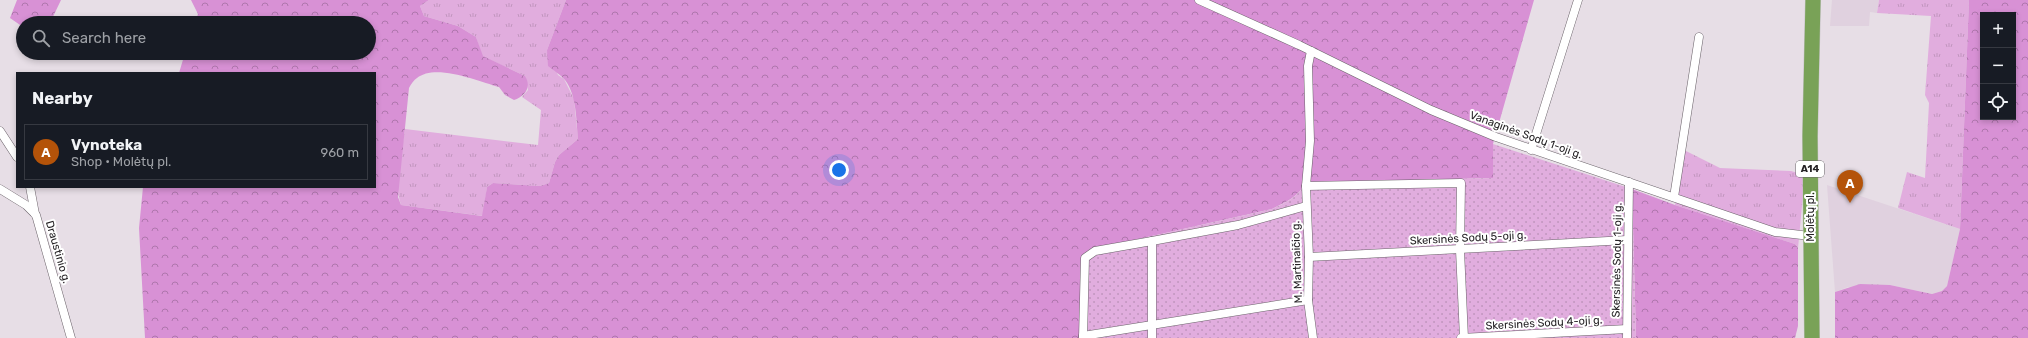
<!DOCTYPE html>
<meta charset="utf-8">
<style>
body{margin:0;font-family:Rubik,sans-serif;background:#242831;color:#f1f3f6}
.controls{position:absolute;right:12px;top:12px;display:grid;overflow:hidden;border-radius:0px;box-shadow:0 2px 6px #0003}
.controls button{width:36px;height:36px;display:grid;place-items:center;padding:0;border:0;border-bottom:1px solid #363941;background:#171b24;color:#f1f3f6;font:20px sans-serif}
.you{position:absolute;left:839px;top:170px;width:14px;height:14px;margin:-10px;border:3px solid #fff;border-radius:50%;background:#1a73e8;box-shadow:0 0 0 6px #1a73e833}
.badge{display:grid;place-items:center;width:26px;height:26px;border-radius:50%;background:#b45309;color:#fff;font-size:13px;font-weight:700}
.pin{position:absolute;translate:-50% -33px;filter:drop-shadow(0 1px 2px #0008)}
.pin::after{content:'';position:absolute;top:21px;width:14px;height:12px;background:inherit;clip-path:polygon(0 0,100% 0,50% 100%)}
.list{margin:0;padding:0;list-style:none}
h2{display:flex;justify-content:space-between;align-items:center;height:52px;margin:0;padding:0 16px;font-size:17px}
h2 small{font-size:13px;font-weight:400;color:#9ea1a6}
.list li{display:grid;grid-template-columns:26px 1fr auto;gap:12px;align-items:center;box-sizing:border-box;height:56px;margin:0 8px 8px;padding:0 8px;border:1px solid #363941;border-radius:0px}
.list b{display:block;font-size:15px;white-space:nowrap}
.list p{margin:0;font-size:13px;white-space:nowrap;color:#9ea1a6}
.list em{font-size:13px;font-style:normal;color:#9ea1a6}
.icon{flex:none;width:22px;height:22px;fill:none;stroke:currentColor;stroke-width:2;stroke-linecap:round;stroke-linejoin:round}
.map{position:relative;flex:none;width:2028px;height:338px;overflow:hidden}
.search{position:absolute;background:#171b24;box-shadow:0 2px 6px #0003;left:16px;top:16px;width:360px;height:44px;display:flex;align-items:center;gap:10px;box-sizing:border-box;padding:0 14px;border-radius:22px;color:#9ea1a6;font-size:15px}
.panel{position:absolute;background:#171b24;box-shadow:0 2px 6px #0003;left:16px;top:72px;width:360px;height:116px;border-radius:0px}
.map>svg:first-child{display:block}
.built{fill:#e0d1df}
.grass{fill:url(#grass-tufts)}
.forest{fill:url(#forest-crowns);fill-rule:evenodd}
.park{fill:url(#park-dots)}
.lines{fill:none;stroke-linecap:round;stroke-linejoin:round}
.street-casing{stroke:#6b636a;stroke-width:9}
.highway-casing{stroke:#c2c1c2;stroke-width:16}
.street{stroke:#fff;stroke-width:8}
.highway{stroke:#79a257;stroke-width:15}
.labels{text-anchor:middle;dominant-baseline:central;stroke-width:4;stroke-linejoin:round;paint-order:stroke}
.shield{fill:#fff;stroke:#666466;stroke-width:1}
.shield-label{font-size:10px;font-weight:bold;fill:#252225}
.street-label{font-size:11px;fill:#252225;stroke:#fff}
</style>
<div class="map">
<svg width="2028" height="338" viewBox="0 0 2028 338">
<defs>
<pattern id="grass-tufts" width="24" height="20" patternUnits="userSpaceOnUse"><rect width="24" height="20" fill="#e1adde"/><path d="M3 7l-1-3M5 7V3M7 7l1-3M15 17l-1-3M17 17v-4M19 17l1-3" fill="none" stroke="#c195be"/></pattern>
<pattern id="forest-crowns" width="20" height="18" patternUnits="userSpaceOnUse"><rect width="20" height="18" fill="#d891d5"/><path d="M2 6a3 3 0 1 1 6 0M12 15a3 3 0 1 1 6 0" fill="none" stroke="#af76ad"/></pattern>
<pattern id="park-dots" width="8" height="8" patternUnits="userSpaceOnUse"><rect width="8" height="8" fill="#e1adde"/><path d="M2 2h.1M6 6h.1" fill="none" stroke="#c195be" stroke-width="1.8" stroke-linecap="round"/></pattern>
</defs>
<rect width="100%" height="100%" fill="#e7dee6"/>
<g class="built">
<path d="M 1832,0 L 1879,0 L 1877,13 L 1870,12 L 1869,26 L 1830,26 Z"/>
<path d="M 1827,185 L 1960,229 L 1947,286 L 1942,291 L 1932,294 L 1890,285 L 1848,287 L 1835,292 Z"/>
</g>
<g class="grass">
<path d="M 429,0 L 566,0 L 547,50 L 558,75 L 564,79 L 574,99 L 578,139 L 559,155 L 555,162 L 549,183 L 540,186 L 493,183 L 487,187 L 483,216 L 401,205 C 393,182 402,152 405,129 L 538,145 L 541,110 L 522,97 L 528,90 L 525,76 L 482,56 L 476,37 L 458,26 L 424,16 L 420,6 Z"/>
<path d="M 1879,0 L 1969,0 L 1960,229 L 1898,208 L 1907,172 L 1925,178 L 1929,103 L 1925,95 L 1931,16 L 1877,13 Z"/>
<path d="M 1684,150 L 1720,168 L 1791,171 L 1805,175 L 1798,248 L 1795,244 L 1675,205 Z"/>
</g>
<g class="forest">
<path d="M 17,0 L 61,0 L 50,23 L 23,23 L 23,27 L 10,18 Z"/>
<path d="M 191,0 L 429,0 L 420,6 L 424,16 L 458,26 L 476,37 L 483,56 L 525,76 C 532,87 525,96 514,100 L 505,95 L 499,87 C 478,81 435,63 417,78 C 414,80 411,84 409,88 L 398,197 L 401,205 L 482,216 L 487,187 L 493,183 L 540,186 L 549,183 L 555,162 L 559,155 L 578,139 C 576,120 577,96 565,80 C 561,75 553,70 548,66 L 547,50 L 566,0 L 1534,0 L 1493,144 L 1493,178 L 1305,183 C 1299,197 1285,202 1272,209 L 1094,249 L 1082,338 L 145,338 L 139,228 L 143,187 L 375,187 L 375,73 L 179,73 L 185,53 L 369,53 L 369,23 L 195,23 L 198,14 Z"/>
<path d="M 1969,0 L 2028,0 L 2028,338 L 1835,338 L 1835,292 L 1860,284 L 1890,285 L 1932,294 L 1942,291 L 1947,286 L 1960,229 ZM 1983,15 L 2013,15 L 2013,117 L 1983,117 Z"/>
<path d="M 1632,189 L 1675,205 L 1795,244 L 1798,248 L 1798,326 L 1795,338 L 1636,338 Z"/>
</g>
<path class="park" d="M 1493,144 L 1632,189 L 1636,338 L 1082,338 L 1082,258 L 1086,252 L 1094,249 L 1272,209 C 1285,203 1299,197 1305,183 L 1493,178 Z"/>
<g class="lines">
<defs>
<g id="street">
<path d="M 1199,0 L 1299,45 L 1431,110 L 1496,137 L 1775,232 L 1810,236"/>
<path d="M 1311,51 L 1308,66 L 1310,141 L 1306,186 L 1309,257 L 1308,300 L 1313,338"/>
<path d="M 0,131 L 17,157"/>
<path d="M 1531,150 L 1578,0"/>
<path d="M 1306,186 L 1461,183 L 1460,250 L 1464,338"/>
<path d="M 30,187 L 35,214"/>
<path d="M 0,189 L 26,205 L 36,215 L 71,338"/>
<path d="M 1674,197 L 1699,37"/>
<path d="M 1309,257 L 1627,240"/>
<path d="M 1083,336 L 1308,300"/>
<path d="M 1083,338 L 1085,258 L 1095,251 L 1152,241"/>
<path d="M 1152,338 L 1152,241 L 1238,225 L 1306,206"/>
<path d="M 1461,338 L 1627,329"/>
<path d="M 1627,338 L 1629,182"/>
</g>
<path id="highway" d="M 1812,338 L 1810,136 L 1813,0"/>
</defs>
<use href="#street" class="street-casing"/>
<use href="#highway" class="highway-casing"/>
<use href="#street" class="street"/>
<use href="#highway" class="highway"/>
</g>
<g class="labels">
<rect class="shield" x="1796" y="161" width="28" height="16" rx="3"/>
<g class="shield-label">
<text x="1810" y="169">A14</text>
</g>
<g class="street-label">
<text transform="translate(1526 135) rotate(20)">Vanaginės Sodų 1-oji g.</text>
<text transform="translate(1810 217) rotate(-90)">Molėtų pl.</text>
<text transform="translate(1468 238) rotate(-3)">Skersinės Sodų 5-oji g.</text>
<text transform="translate(58 252) rotate(74)">Draustinio g.</text>
<text transform="translate(1617 260) rotate(-89)">Skersinės Sodų 1-oji g.</text>
<text transform="translate(1297 262) rotate(-92)">M. Martinaičio g.</text>
<text transform="translate(1544 323) rotate(-3)">Skersinės Sodų 4-oji g.</text>
</g>
</g>
</svg>
<div class="controls">
<button>+</button>
<button>−</button>
<button><svg class="icon" aria-label="locate" viewBox="0 0 24 24"><circle cx="12" cy="12" r="6"/><path d="M12 2v4M12 18v4M2 12h4M18 12h4"/></svg></button>
</div>
<div class="you"></div>
<div class="pin badge" style="left:1850px;top:203px">A</div>
<div class="search"><svg class="icon" aria-label="search" viewBox="0 0 24 24"><circle cx="10" cy="10" r="6"/><path d="M15 15l6 6"/></svg>Search here</div>
<section class="panel">
<h2>Nearby<small></small></h2>
<ul class="list">
<li><span class="badge">A</span><div><b>Vynoteka</b><p>Shop · Molėtų pl.</p></div><em>960 m</em></li>
</ul>
</section>
</div>
